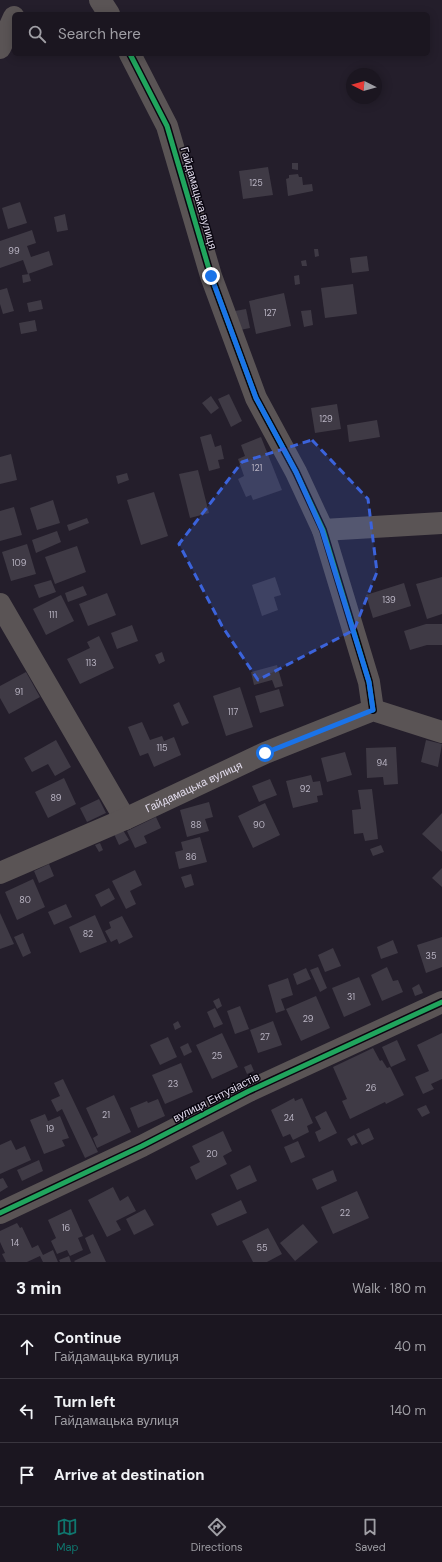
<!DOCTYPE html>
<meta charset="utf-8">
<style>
body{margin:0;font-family:"DM Sans",sans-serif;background:#241f29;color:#f1f3f6}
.compass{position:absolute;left:346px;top:68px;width:36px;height:36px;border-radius:50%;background:#1b1620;box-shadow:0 2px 10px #0003;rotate:275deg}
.stop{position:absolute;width:12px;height:12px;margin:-9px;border:3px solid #1a73e8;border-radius:50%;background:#fff}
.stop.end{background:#1a73e8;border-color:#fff;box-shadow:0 1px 4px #0008}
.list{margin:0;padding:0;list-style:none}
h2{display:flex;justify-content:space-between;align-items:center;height:52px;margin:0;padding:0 16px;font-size:17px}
h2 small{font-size:13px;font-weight:400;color:#a09fa5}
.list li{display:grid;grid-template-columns:26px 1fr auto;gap:12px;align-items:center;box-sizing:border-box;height:64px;padding:0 16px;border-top:1px solid #39353e}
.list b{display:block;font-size:15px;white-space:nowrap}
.list p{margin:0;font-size:13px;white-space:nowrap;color:#a09fa5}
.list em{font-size:13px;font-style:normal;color:#a09fa5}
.icon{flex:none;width:22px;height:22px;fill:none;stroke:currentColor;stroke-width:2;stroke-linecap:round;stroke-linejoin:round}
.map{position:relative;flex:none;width:442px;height:1262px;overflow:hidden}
.search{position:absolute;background:#1b1620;box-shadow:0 2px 10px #0003;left:12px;right:12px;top:12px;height:44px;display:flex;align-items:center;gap:10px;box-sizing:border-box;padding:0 14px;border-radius:6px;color:#a09fa5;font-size:15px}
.sheet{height:244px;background:#1b1620}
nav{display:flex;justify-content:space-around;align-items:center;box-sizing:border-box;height:56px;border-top:1px solid #39353e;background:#1b1620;font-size:11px;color:#a09fa5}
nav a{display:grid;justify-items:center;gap:2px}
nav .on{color:#0f766e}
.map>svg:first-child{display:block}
.building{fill:#3f3a45}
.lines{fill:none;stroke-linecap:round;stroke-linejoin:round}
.street{stroke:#5a5455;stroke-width:22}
.cycleway-casing{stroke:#0a0610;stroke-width:8}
.cycleway{stroke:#20a55d;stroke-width:5}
.route{stroke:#1a73e8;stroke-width:5}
.marked{fill:#3b63db;fill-opacity:0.2;stroke:#3b63db;stroke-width:3;stroke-dasharray:8 5;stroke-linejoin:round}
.labels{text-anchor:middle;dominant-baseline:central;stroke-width:3;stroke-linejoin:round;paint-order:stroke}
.number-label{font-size:9px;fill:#b9b4c3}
.street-label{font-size:11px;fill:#e2dced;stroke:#0a0610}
</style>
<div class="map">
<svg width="442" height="1262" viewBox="0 0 442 1262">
<rect width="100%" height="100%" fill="#241e2b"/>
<g class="building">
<path d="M 292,163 L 298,163 L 298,170 L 292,169 Z"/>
<path d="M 268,167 L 273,195 L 243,199 L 239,171 Z"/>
<path d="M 298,174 L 299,177 L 302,177 L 303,185 L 312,184 L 313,191 L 288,196 L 286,179 L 289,178 L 289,175 Z"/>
<path d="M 20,202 L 27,223 L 8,229 L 2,208 Z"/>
<path d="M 65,214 L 68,230 L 57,232 L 54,217 Z"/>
<path d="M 32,230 L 36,243 L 27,246 L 31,257 L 49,251 L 53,265 L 28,274 L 23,260 L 0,268 L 0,241 Z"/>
<path d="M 314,249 L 318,249 L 319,256 L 315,257 Z"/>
<path d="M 367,256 L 369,271 L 352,273 L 350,258 Z"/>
<path d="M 306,260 L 307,266 L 302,266 L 301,261 Z"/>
<path d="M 29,274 L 31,281 L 23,283 L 22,275 Z"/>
<path d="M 299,275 L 300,284 L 295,285 L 294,276 Z"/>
<path d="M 353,284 L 357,314 L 325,318 L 321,288 Z"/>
<path d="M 7,288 L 14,311 L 3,314 L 0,304 L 0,290 Z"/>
<path d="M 284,293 L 291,326 L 256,334 L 249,301 Z"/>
<path d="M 41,300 L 43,309 L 29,312 L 27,303 Z"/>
<path d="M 246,309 L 250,328 L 240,330 L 235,311 Z"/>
<path d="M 311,310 L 313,325 L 304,327 L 301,311 Z"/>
<path d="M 35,320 L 37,331 L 21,334 L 19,323 Z"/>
<path d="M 229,394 L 242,421 L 231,427 L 218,399 Z"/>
<path d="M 211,396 L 219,408 L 211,414 L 202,403 Z"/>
<path d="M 337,404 L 341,429 L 315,433 L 311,408 Z"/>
<path d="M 377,420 L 380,437 L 349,442 L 347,425 Z"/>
<path d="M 211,434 L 215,447 L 221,445 L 224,459 L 218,460 L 220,468 L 209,471 L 200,437 Z"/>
<path d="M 261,437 L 282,490 L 253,500 L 251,495 L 246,497 L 238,479 L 244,476 L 238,459 L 245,456 L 241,445 Z"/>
<path d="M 11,454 L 17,480 L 0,484 L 0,457 Z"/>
<path d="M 198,470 L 209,513 L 190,518 L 179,474 Z"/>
<path d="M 127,473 L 129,480 L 118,484 L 116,476 Z"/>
<path d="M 154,492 L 168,536 L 141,545 L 127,500 Z"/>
<path d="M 53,500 L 60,523 L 37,530 L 30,508 Z"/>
<path d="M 14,507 L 22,535 L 0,541 L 0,511 Z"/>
<path d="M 87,518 L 89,523 L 69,531 L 67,525 Z"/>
<path d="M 57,531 L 61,542 L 36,553 L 32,540 Z"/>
<path d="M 27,544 L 36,574 L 11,581 L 2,552 Z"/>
<path d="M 77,546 L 86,572 L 55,584 L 45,557 Z"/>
<path d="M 275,577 L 281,595 L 274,597 L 278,610 L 262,616 L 252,585 Z"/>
<path d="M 442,577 L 442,614 L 427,619 L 416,584 Z"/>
<path d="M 51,580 L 56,592 L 39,598 L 34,585 Z"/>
<path d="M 404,583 L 411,606 L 373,618 L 366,595 Z"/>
<path d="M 83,586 L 87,595 L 68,602 L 65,593 Z"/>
<path d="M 107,593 L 116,615 L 88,626 L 79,604 Z"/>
<path d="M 61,595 L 74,621 L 46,635 L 33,609 Z"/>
<path d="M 426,624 L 442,624 L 442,645 L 427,645 L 410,650 L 404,631 Z"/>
<path d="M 132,625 L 138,641 L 117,649 L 111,633 Z"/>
<path d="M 99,636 L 114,668 L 80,684 L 67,659 L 90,648 L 87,642 Z"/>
<path d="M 162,652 L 165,661 L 159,664 L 155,655 Z"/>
<path d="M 277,665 L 283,686 L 275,688 L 272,680 L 254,685 L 251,672 Z"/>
<path d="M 26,672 L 40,697 L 9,714 L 0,698 L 0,686 Z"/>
<path d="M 240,687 L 253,727 L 226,736 L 213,696 Z"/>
<path d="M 279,689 L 284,706 L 260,713 L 255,696 Z"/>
<path d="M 179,702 L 189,723 L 182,726 L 173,705 Z"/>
<path d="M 142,722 L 150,740 L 162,736 L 164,741 L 174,737 L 181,755 L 154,767 L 148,753 L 140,756 L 128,727 Z"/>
<path d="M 56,740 L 71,767 L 55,776 L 48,764 L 32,772 L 24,758 Z"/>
<path d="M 426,740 L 442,744 L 438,767 L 421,762 Z"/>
<path d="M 396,747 L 398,784 L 384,785 L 383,777 L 367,778 L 366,748 Z"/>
<path d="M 345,752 L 352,775 L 327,782 L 321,758 Z"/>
<path d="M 311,775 L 313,782 L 320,781 L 323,795 L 317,796 L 318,802 L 293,808 L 286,781 Z"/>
<path d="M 64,778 L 76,804 L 48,818 L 35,792 Z"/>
<path d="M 270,779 L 277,795 L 259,802 L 252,786 Z"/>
<path d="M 372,789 L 378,839 L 365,841 L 363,833 L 354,834 L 352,810 L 361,809 L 358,790 Z"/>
<path d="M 99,799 L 106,813 L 87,822 L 80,808 Z"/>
<path d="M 209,802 L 213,817 L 205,819 L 209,831 L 187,837 L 180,810 Z"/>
<path d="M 265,803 L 280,835 L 253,848 L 238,816 Z"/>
<path d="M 442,813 L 442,852 L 422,834 Z"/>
<path d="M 156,817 L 161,828 L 144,836 L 147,843 L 135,848 L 127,831 Z"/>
<path d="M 123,830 L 129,840 L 119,845 L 114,834 Z"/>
<path d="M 200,837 L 207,862 L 179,869 L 175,852 L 183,850 L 181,842 Z"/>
<path d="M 100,843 L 103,850 L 99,852 L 95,845 Z"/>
<path d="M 381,845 L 384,852 L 373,856 L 370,849 Z"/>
<path d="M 49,864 L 54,876 L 39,883 L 34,871 Z"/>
<path d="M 442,868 L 442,887 L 432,878 Z"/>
<path d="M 135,870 L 142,885 L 130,891 L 136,904 L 126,909 L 112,881 Z"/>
<path d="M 191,874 L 194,885 L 185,888 L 181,877 Z"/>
<path d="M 33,879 L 45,907 L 17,920 L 5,892 Z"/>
<path d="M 109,888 L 115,899 L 101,907 L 95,895 Z"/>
<path d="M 66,904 L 72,917 L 54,925 L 48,912 Z"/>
<path d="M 0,913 L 14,944 L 0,949 Z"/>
<path d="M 95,915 L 107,942 L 80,953 L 69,927 Z"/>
<path d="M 122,916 L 133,937 L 119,944 L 117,939 L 111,942 L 105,931 L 111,928 L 109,922 Z"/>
<path d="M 23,933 L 31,953 L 23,957 L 14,937 Z"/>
<path d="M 442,937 L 442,967 L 426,973 L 417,945 Z"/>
<path d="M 393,940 L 398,953 L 381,959 L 377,947 Z"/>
<path d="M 333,948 L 341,966 L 325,972 L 318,955 Z"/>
<path d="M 318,967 L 327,988 L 320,992 L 310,970 Z"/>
<path d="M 387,967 L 393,981 L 398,980 L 403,992 L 382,1001 L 371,975 Z"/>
<path d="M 306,968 L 311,979 L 297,985 L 293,974 Z"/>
<path d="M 359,977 L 371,1005 L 344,1017 L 332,988 Z"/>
<path d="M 288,978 L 293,995 L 281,999 L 285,1010 L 276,1013 L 268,985 Z"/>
<path d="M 419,984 L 423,993 L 415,996 L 412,988 Z"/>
<path d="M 316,996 L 330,1028 L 301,1041 L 286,1009 Z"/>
<path d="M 219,998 L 222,1006 L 217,1009 L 213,1001 Z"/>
<path d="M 240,1006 L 249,1029 L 235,1034 L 227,1011 Z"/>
<path d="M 215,1008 L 223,1024 L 214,1028 L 207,1012 Z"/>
<path d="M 178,1021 L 181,1027 L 175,1030 L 173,1024 Z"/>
<path d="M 273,1021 L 282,1045 L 258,1053 L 250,1030 Z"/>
<path d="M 222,1033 L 238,1067 L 212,1079 L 196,1045 Z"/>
<path d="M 442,1033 L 442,1079 L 431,1084 L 434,1089 L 423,1094 L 415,1077 L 429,1071 L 417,1045 Z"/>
<path d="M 168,1037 L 177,1057 L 160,1065 L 150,1045 Z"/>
<path d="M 397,1040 L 406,1060 L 391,1067 L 382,1047 Z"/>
<path d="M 188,1043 L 192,1052 L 184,1056 L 180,1047 Z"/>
<path d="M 373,1048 L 380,1061 L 382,1060 L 387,1068 L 390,1067 L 404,1095 L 386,1104 L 385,1102 L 350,1119 L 342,1101 L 347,1099 L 333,1067 Z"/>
<path d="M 181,1063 L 193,1092 L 165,1104 L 152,1075 Z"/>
<path d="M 251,1064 L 254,1071 L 247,1074 L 244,1067 Z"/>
<path d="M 63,1079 L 98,1152 L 85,1158 L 62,1109 L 57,1112 L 51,1100 L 60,1096 L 54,1083 Z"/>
<path d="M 114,1095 L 131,1132 L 97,1148 L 93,1138 L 98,1135 L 86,1108 Z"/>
<path d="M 294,1098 L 295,1101 L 302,1098 L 313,1123 L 307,1126 L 309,1132 L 293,1140 L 290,1134 L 283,1137 L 271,1110 Z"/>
<path d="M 158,1099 L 165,1116 L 138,1128 L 130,1108 L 147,1101 L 148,1103 Z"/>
<path d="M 426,1105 L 430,1113 L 422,1117 L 417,1109 Z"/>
<path d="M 326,1111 L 337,1133 L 319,1142 L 315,1132 L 321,1129 L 315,1117 Z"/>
<path d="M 45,1114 L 48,1121 L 60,1116 L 69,1138 L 62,1140 L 65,1146 L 44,1154 L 30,1120 Z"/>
<path d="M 369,1128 L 374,1139 L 362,1145 L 356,1134 Z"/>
<path d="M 223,1131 L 232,1151 L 223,1156 L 227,1164 L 196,1180 L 190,1167 L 200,1162 L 192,1146 Z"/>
<path d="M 354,1135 L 358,1143 L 351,1146 L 347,1139 Z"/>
<path d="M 11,1140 L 16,1150 L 25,1146 L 31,1160 L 0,1174 L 0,1145 Z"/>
<path d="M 298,1141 L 305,1157 L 291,1163 L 284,1147 Z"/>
<path d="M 39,1160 L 43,1171 L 22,1181 L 17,1170 Z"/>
<path d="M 250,1165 L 257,1181 L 237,1190 L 230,1175 Z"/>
<path d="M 333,1170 L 337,1181 L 317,1190 L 312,1179 Z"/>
<path d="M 3,1178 L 8,1187 L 0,1192 L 0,1179 Z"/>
<path d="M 113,1187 L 120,1201 L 128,1196 L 136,1211 L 116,1221 L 121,1230 L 107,1237 L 88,1200 Z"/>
<path d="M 357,1191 L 369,1218 L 333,1234 L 321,1207 Z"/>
<path d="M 241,1200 L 247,1213 L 217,1226 L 211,1214 Z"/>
<path d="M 71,1209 L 83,1236 L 78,1238 L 83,1250 L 70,1256 L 67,1250 L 57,1254 L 51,1241 L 56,1238 L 48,1220 Z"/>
<path d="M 145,1209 L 154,1225 L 134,1235 L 126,1219 Z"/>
<path d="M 17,1223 L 20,1228 L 22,1227 L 32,1248 L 38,1245 L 43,1255 L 53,1250 L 58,1262 L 43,1262 L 40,1256 L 27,1262 L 6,1262 L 2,1254 L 5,1253 L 0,1242 L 0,1231 Z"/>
<path d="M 303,1224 L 318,1242 L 295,1261 L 280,1243 Z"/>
<path d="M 268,1228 L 282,1254 L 267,1262 L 253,1262 L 242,1241 Z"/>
<path d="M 93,1234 L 106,1262 L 75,1262 L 74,1261 L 91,1253 L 85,1238 Z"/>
<path d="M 69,1256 L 71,1262 L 60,1262 L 59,1260 Z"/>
</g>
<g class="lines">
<g class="street">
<path d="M 100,0 L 109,14"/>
<path d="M 0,48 L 14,17"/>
<path d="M 130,54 L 167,126 L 211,276 L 256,398 L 296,472 L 323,530 L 369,682 L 373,710"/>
<path d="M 323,530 L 442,523"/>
<path d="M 0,604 L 125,819"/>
<path id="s1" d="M 0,873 L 125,819 L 265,753 L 373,710 L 442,732"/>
<path d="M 0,1213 L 142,1146 L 249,1091 L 442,1002"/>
</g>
<defs>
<g id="cycleway">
<path d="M 130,54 L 167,126 L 211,276 L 256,398 L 296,472 L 323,530 L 369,682 L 373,710"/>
<path d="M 0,1213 L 142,1146 L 249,1091 L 442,1002"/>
</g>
</defs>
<use href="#cycleway" class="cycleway-casing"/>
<use href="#cycleway" class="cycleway"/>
</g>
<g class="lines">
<path class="route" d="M 211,276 L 256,398 L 296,472 L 322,530 L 369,682 L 373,710 L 265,753"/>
</g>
<path class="marked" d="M 312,440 L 368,499 L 377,572 L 354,630 L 258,680 L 222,626 L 179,544 L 242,462 Z"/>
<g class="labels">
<g class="number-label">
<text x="256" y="183">125</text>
<text x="14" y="251">99</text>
<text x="270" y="313">127</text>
<text x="326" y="419">129</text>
<text x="257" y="468">121</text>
<text x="19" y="563">109</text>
<text x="389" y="600">139</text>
<text x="53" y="615">111</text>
<text x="91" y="663">113</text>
<text x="19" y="692">91</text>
<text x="233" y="712">117</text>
<text x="162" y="748">115</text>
<text x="382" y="763">94</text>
<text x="305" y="789">92</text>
<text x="56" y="798">89</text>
<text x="196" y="825">88</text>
<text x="259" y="825">90</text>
<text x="191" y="857">86</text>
<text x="25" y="900">80</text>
<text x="88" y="934">82</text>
<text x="431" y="956">35</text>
<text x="351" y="997">31</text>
<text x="308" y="1019">29</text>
<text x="265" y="1037">27</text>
<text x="217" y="1056">25</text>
<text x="173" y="1084">23</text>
<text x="371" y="1088">26</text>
<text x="106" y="1115">21</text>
<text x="289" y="1118">24</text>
<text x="50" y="1129">19</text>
<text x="212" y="1154">20</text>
<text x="345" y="1213">22</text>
<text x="66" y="1228">16</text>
<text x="15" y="1243">14</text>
<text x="262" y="1248">55</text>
</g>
<g class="street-label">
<text transform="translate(199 198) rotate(74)">Гайдамацька вулиця</text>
<text stroke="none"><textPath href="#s1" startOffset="212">Гайдамацька вулиця</textPath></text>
<text transform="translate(216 1097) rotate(-27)">вулиця Ентузіастів</text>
</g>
</g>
</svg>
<svg class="compass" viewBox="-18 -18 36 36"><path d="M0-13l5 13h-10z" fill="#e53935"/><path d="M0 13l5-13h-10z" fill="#a09fa5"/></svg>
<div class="stop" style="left:265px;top:753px"></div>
<div class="stop end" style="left:211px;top:276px"></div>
<div class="search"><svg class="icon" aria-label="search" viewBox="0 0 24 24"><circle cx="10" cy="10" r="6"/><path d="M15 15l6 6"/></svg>Search here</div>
</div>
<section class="sheet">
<h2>3 min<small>Walk · 180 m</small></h2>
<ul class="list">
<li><svg class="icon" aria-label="ahead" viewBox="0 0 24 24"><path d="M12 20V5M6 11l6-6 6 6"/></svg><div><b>Continue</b><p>Гайдамацька вулиця</p></div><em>40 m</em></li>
<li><svg class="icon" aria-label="left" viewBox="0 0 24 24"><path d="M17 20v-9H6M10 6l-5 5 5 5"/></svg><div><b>Turn left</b><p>Гайдамацька вулиця</p></div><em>140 m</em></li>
<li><svg class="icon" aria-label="arrive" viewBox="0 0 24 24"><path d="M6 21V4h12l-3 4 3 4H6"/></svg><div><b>Arrive at destination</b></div></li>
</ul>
</section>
<nav>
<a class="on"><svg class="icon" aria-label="map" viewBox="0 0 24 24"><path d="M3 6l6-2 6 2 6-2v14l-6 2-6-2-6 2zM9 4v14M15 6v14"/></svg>Map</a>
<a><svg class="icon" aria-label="directions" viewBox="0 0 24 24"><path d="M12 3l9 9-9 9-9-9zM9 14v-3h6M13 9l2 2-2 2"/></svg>Directions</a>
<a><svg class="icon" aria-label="saved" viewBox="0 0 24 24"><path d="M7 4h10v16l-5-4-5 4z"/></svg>Saved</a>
</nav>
